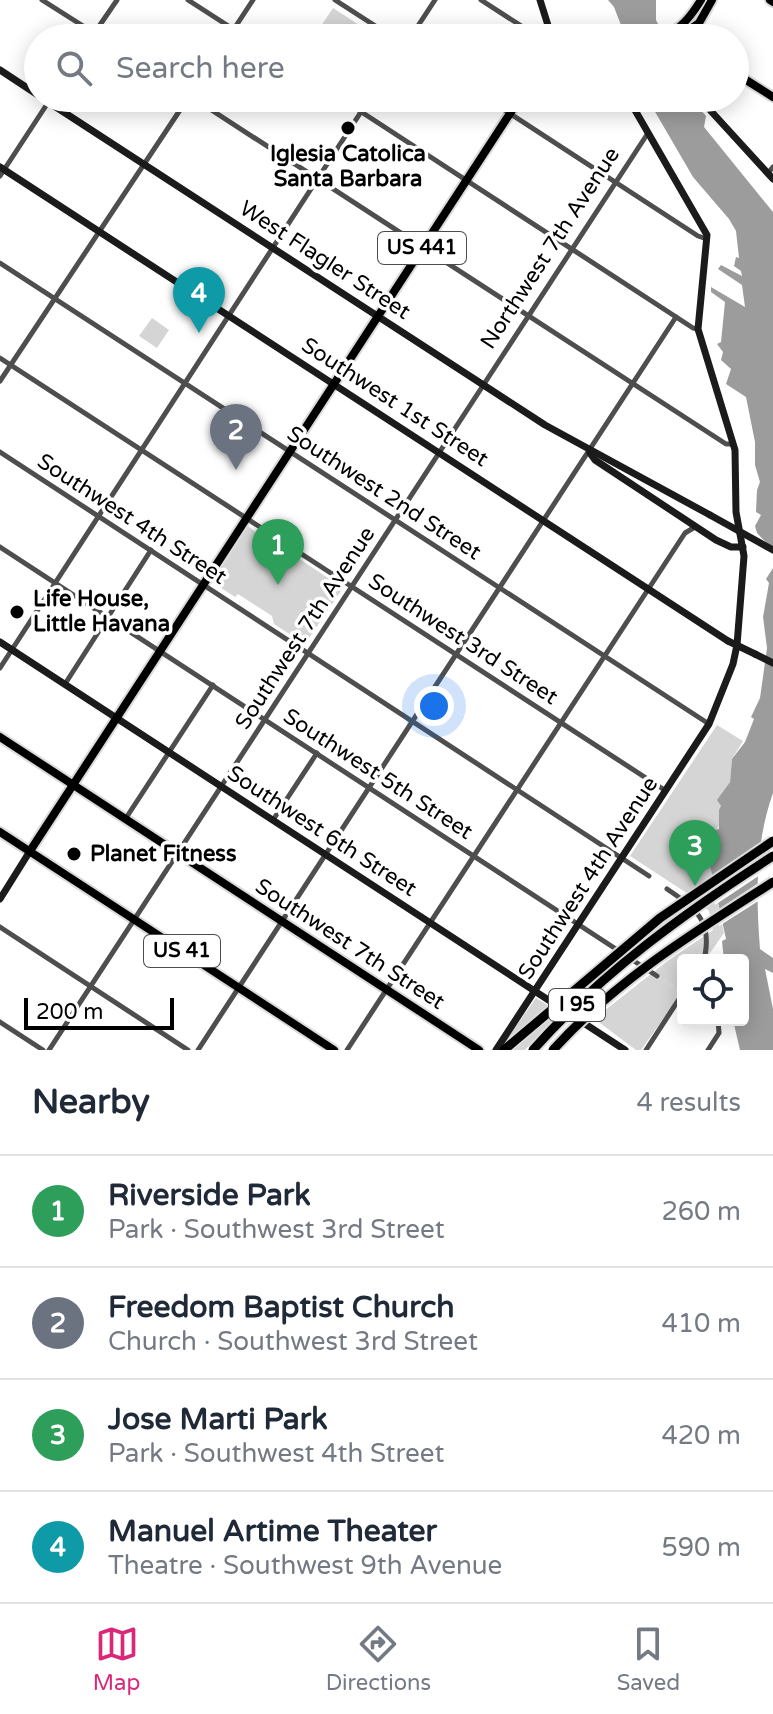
<!DOCTYPE html>
<meta charset="utf-8">
<style>
body{margin:0;font-family:"Varela Round",sans-serif;background:#f2f2f3;color:#1f2937}
.controls{position:absolute;right:24px;bottom:24px;display:grid;overflow:hidden;border-radius:8px;box-shadow:0 4px 20px #0003}
.controls button{width:72px;height:72px;display:grid;place-items:center;padding:0;border:0;border-bottom:2px solid #e0e1e3;background:#fff;color:#1f2937;font:40px sans-serif}
.scale{position:absolute;left:24px;bottom:20px;width:150px;box-sizing:border-box;padding-left:8px;border:4px solid #000;border-top:0;font-size:22px;line-height:28px;white-space:nowrap;color:#000;-webkit-text-stroke:6px #fff;paint-order:stroke}
.you{position:absolute;left:434px;top:706px;width:28px;height:28px;margin:-20px;border:6px solid #fff;border-radius:50%;background:#1a73e8;box-shadow:0 0 0 12px #1a73e833}
.badge{display:grid;place-items:center;width:52px;height:52px;border-radius:50%;background:#db2777;color:#fff;font-size:26px;font-weight:700}
.pin{position:absolute;translate:-50% -66px;filter:drop-shadow(0 2px 4px #0008)}
.pin::after{content:'';position:absolute;top:42px;width:28px;height:24px;background:inherit;clip-path:polygon(0 0,100% 0,50% 100%)}
.list{margin:0;padding:0;list-style:none}
h2{display:flex;justify-content:space-between;align-items:center;height:104px;margin:0;padding:0 32px;font-size:34px}
h2 small{font-size:26px;font-weight:400;color:#747a83}
.list li{display:grid;grid-template-columns:52px 1fr auto;gap:24px;align-items:center;box-sizing:border-box;height:112px;padding:0 32px;border-top:2px solid #e0e1e3}
.list b{display:block;font-size:30px;white-space:nowrap}
.list p{margin:0;font-size:26px;white-space:nowrap;color:#747a83}
.list em{font-size:26px;font-style:normal;color:#747a83}
.icon{flex:none;width:44px;height:44px;fill:none;stroke:currentColor;stroke-width:2;stroke-linecap:round;stroke-linejoin:round}
.map{position:relative;flex:none;width:773px;height:1050px;overflow:hidden}
.search{position:absolute;background:#fff;box-shadow:0 4px 20px #0003;left:24px;right:24px;top:24px;height:88px;display:flex;align-items:center;gap:20px;box-sizing:border-box;padding:0 28px;border-radius:44px;color:#747a83;font-size:30px}
.sheet{height:552px;background:#fff}
nav{display:flex;justify-content:space-around;align-items:center;box-sizing:border-box;height:112px;border-top:2px solid #e0e1e3;background:#fff;font-size:22px;color:#747a83}
nav a{display:grid;justify-items:center;gap:4px}
nav .on{color:#db2777}
.map>svg:first-child{display:block}
.green{fill:#d5d5d5}
.water{fill:#9c9c9c}
.pier{fill:#fff}
.lines{fill:none;stroke-linecap:round;stroke-linejoin:round}
.street-tunnel{stroke:#d9d9d9;stroke-width:5;stroke-dasharray:5 2.5;stroke-linecap:butt}
.primary-casing{stroke:#dbdbdb;stroke-width:12}
.highway-casing{stroke:#dbdbdb;stroke-width:13}
.street{stroke:#4e4e4e;stroke-width:5}
.secondary{stroke:#1b1b1b;stroke-width:7}
.primary{stroke:#000;stroke-width:8}
.highway{stroke:#000;stroke-width:9}
.highway-bridge-casing{stroke:#dbdbdb;stroke-width:13;stroke-linecap:butt}
.secondary-bridge{stroke:#1b1b1b;stroke-width:7}
.highway-bridge{stroke:#000;stroke-width:9}
.poi-dot{fill:#000;stroke:#fff;stroke-width:3}
.labels{text-anchor:middle;dominant-baseline:central;stroke-width:7;stroke-linejoin:round;paint-order:stroke}
.shield{fill:#fff;stroke:#4c4c4c;stroke-width:2}
.shield-label{font-size:20px;font-weight:bold;fill:#000}
.poi-label{font-size:22px;font-weight:bold;fill:#000;stroke:#fff;text-anchor:start}
.street-label{font-size:22px;fill:#000;stroke:#fff}
</style>
<div class="map">
<svg width="773" height="1050" viewBox="0 0 773 1050">
<rect width="100%" height="100%" fill="#fff"/>
<g class="green">
<path d="M 333,8 L 379,38 L 313,38 Z"/>
<path d="M 152,318 L 169,330 L 157,348 L 139,336 Z"/>
<path d="M 248,526 L 283,553 L 286,550 L 343,588 L 305,644 L 274,624 L 272,616 L 238,594 L 235,597 L 212,582 Z"/>
<path d="M 717,725 L 743,741 L 732,759 L 730,782 L 718,800 C 730,820 711,839 699,853 L 709,860 L 724,933 L 705,960 L 683,960 L 683,991 L 641,1050 L 636,1050 L 596,1020 L 599,1015 L 666,962 L 713,930 L 709,911 L 696,899 L 630,856 Z"/>
<path d="M 536,998 L 549,1006 L 504,1045 L 503,1044 Z"/>
<path d="M 557,1012 L 559,1013 L 525,1050 L 511,1050 Z"/>
</g>
<g class="water">
<path d="M 608,0 L 656,0 L 656,20 L 665,38 L 626,38 L 614,7 Z"/>
<path d="M 647,98 L 690,98 L 706,116 L 704,127 L 773,212 L 773,550 L 757,533 L 755,526 L 761,515 L 756,512 L 757,490 L 760,482 L 755,465 L 755,442 L 746,397 L 726,384 L 731,369 L 721,360 L 723,352 L 717,344 L 721,342 L 725,302 L 711,292 L 711,287 L 745,307 L 742,285 L 718,269 L 721,265 L 742,276 L 741,271 L 734,266 L 736,257 L 739,258 L 736,231 L 729,219 L 693,177 Z"/>
<path d="M 773,568 L 773,793 C 755,843 756,897 760,949 L 773,958 L 773,973 L 765,969 L 773,1009 L 773,1050 L 740,1050 L 733,1020 L 743,1020 L 743,960 L 724,960 L 722,941 L 726,939 L 709,861 L 699,853 L 698,849 L 711,831 L 719,829 L 719,810 L 721,806 L 717,800 L 730,782 L 732,759 L 745,742 L 754,719 L 751,717 L 760,698 L 767,648 L 763,617 L 769,583 L 766,579 Z"/>
</g>
<g class="pier">
<path d="M 763,856 L 763,873 L 715,905 L 712,890 Z"/>
<path d="M 763,880 L 763,898 L 719,926 L 716,911 Z"/>
</g>
<g class="lines">
<path class="street-tunnel" d="M 657,976 L 677,989"/>
<defs>
<g id="primary">
<path d="M 770,0 L 773,2"/>
<path d="M 626,38 C 668,34 677,39 701,0"/>
<path d="M 677,38 L 699,23 L 712,0"/>
<path d="M 735,73 L 773,97"/>
<path d="M 0,737 L 479,1050"/>
<path d="M 0,832 L 334,1050"/>
<path d="M 30,851 L 520,98"/>
</g>
<path id="highway" d="M 504,1050 L 555,1007"/>
</defs>
<use href="#primary" class="primary-casing"/>
<use href="#highway" class="highway-casing"/>
<g class="street">
<path d="M 42,0 L 102,38"/>
<path d="M 188,0 L 247,38"/>
<path d="M 335,0 L 394,38"/>
<path d="M 481,0 L 540,38"/>
<path d="M 91,38 L 117,0"/>
<path d="M 228,38 L 253,0"/>
<path d="M 410,38 L 435,0"/>
<path d="M 193,98 L 726,444 L 733,444"/>
<path d="M 340,98 L 693,328 L 698,329"/>
<path d="M 486,98 L 698,236 L 707,239"/>
<path d="M 768,173 L 773,167"/>
<path d="M 0,176 L 51,98"/>
<path d="M 0,263 L 709,724"/>
<path d="M 0,358 L 666,791"/>
<path d="M 0,381 L 188,98"/>
<path d="M 0,452 L 649,876"/>
<path d="M 0,547 L 619,951"/>
<path d="M 0,668 L 370,98"/>
<path d="M 65,684 L 151,550"/>
<path d="M 126,818 L 213,685"/>
<path d="M 273,820 L 317,753"/>
<path d="M 667,889 C 697,909 713,922 704,960"/>
<path d="M 0,927 L 188,1050"/>
<path d="M 631,959 L 657,976"/>
<path d="M 0,1022 L 43,1050"/>
<path d="M 49,1050 L 648,133"/>
<path d="M 198,1050 L 676,317"/>
<path d="M 347,1050 L 685,533 L 695,527"/>
<path d="M 646,1050 L 683,993"/>
<path d="M 708,1050 L 719,1033 L 718,1020"/>
</g>
<g class="secondary">
<path d="M 540,0 L 552,38"/>
<path d="M 692,38 L 694,28"/>
<path d="M 0,70 L 38,95"/>
<path d="M 42,98 L 545,425 L 710,515"/>
<path d="M 699,98 L 773,179"/>
<path d="M 0,167 L 728,641"/>
<path d="M 590,453 L 595,460 L 716,540 L 731,547 L 743,547"/>
<path d="M 0,642 L 625,1050"/>
<path d="M 755,654 L 773,663"/>
<path d="M 0,899 L 30,851"/>
<path d="M 496,1050 L 709,724 L 733,664 L 737,645 L 744,556 L 736,512 L 735,450 L 698,329 L 707,235 L 628,98"/>
</g>
<use href="#primary" class="primary"/>
<use href="#highway" class="highway"/>
<defs>
<g id="highway-bridge">
<path d="M 555,1007 L 660,918 L 773,841"/>
<path d="M 533,1050 C 602,972 686,912 773,856"/>
<path d="M 553,1050 C 616,980 695,932 773,882"/>
</g>
</defs>
<use href="#highway-bridge" class="highway-bridge-casing"/>
<g class="secondary-bridge">
<path d="M 710,515 L 773,550"/>
<path d="M 728,641 L 755,654"/>
</g>
<use href="#highway-bridge" class="highway-bridge"/>
</g>
<g class="poi-dot">
<circle cx="348" cy="128" r="8"/>
<circle cx="17" cy="612" r="8"/>
<circle cx="74" cy="854" r="8"/>
</g>
<g class="labels">
<g class="shield">
<rect x="378" y="232" width="88" height="32" rx="6"/>
<rect x="144" y="935" width="76" height="32" rx="6"/>
<rect x="549" y="989" width="56" height="32" rx="6"/>
</g>
<g class="shield-label">
<text x="422" y="248">US 441</text>
<text x="182" y="951">US 41</text>
<text x="577" y="1005">I 95</text>
</g>
<g class="poi-label">
<text x="348" y="154" text-anchor="middle">Iglesia Catolica<tspan x="348" dy="25">Santa Barbara</tspan></text>
<text x="33" y="599">Life House,<tspan x="33" dy="25">Little Havana</tspan></text>
<text x="90" y="854">Planet Fitness</text>
</g>
<g class="street-label">
<text transform="translate(550 248) rotate(-57)">Northwest 7th Avenue</text>
<text transform="translate(325 260) rotate(33)">West Flagler Street</text>
<text transform="translate(395 402) rotate(33)">Southwest 1st Street</text>
<text transform="translate(384 493) rotate(33)">Southwest 2nd Street</text>
<text transform="translate(132 519) rotate(33)">Southwest 4th Street</text>
<text transform="translate(305 628) rotate(-57)">Southwest 7th Avenue</text>
<text transform="translate(463 639) rotate(33)">Southwest 3rd Street</text>
<text transform="translate(378 774) rotate(33)">Southwest 5th Street</text>
<text transform="translate(322 831) rotate(33)">Southwest 6th Street</text>
<text transform="translate(588 878) rotate(-57)">Southwest 4th Avenue</text>
<text transform="translate(350 944) rotate(33)">Southwest 7th Street</text>
</g>
</g>
</svg>
<div class="controls">
<button><svg class="icon" aria-label="locate" viewBox="0 0 24 24"><circle cx="12" cy="12" r="6"/><path d="M12 2v4M12 18v4M2 12h4M18 12h4"/></svg></button>
</div>
<div class="scale">200 m</div>
<div class="you"></div>
<div class="pin badge" style="left:278px;top:585px;background:#2e9e5b">1</div>
<div class="pin badge" style="left:236px;top:470px;background:#6b7280">2</div>
<div class="pin badge" style="left:695px;top:886px;background:#2e9e5b">3</div>
<div class="pin badge" style="left:199px;top:333px;background:#0f9aa8">4</div>
<div class="search"><svg class="icon" aria-label="search" viewBox="0 0 24 24"><circle cx="10" cy="10" r="6"/><path d="M15 15l6 6"/></svg>Search here</div>
</div>
<section class="sheet">
<h2>Nearby<small>4 results</small></h2>
<ul class="list">
<li><span class="badge" style="background:#2e9e5b">1</span><div><b>Riverside Park</b><p>Park · Southwest 3rd Street</p></div><em>260 m</em></li>
<li><span class="badge" style="background:#6b7280">2</span><div><b>Freedom Baptist Church</b><p>Church · Southwest 3rd Street</p></div><em>410 m</em></li>
<li><span class="badge" style="background:#2e9e5b">3</span><div><b>Jose Marti Park</b><p>Park · Southwest 4th Street</p></div><em>420 m</em></li>
<li><span class="badge" style="background:#0f9aa8">4</span><div><b>Manuel Artime Theater</b><p>Theatre · Southwest 9th Avenue</p></div><em>590 m</em></li>
</ul>
</section>
<nav>
<a class="on"><svg class="icon" aria-label="map" viewBox="0 0 24 24"><path d="M3 6l6-2 6 2 6-2v14l-6 2-6-2-6 2zM9 4v14M15 6v14"/></svg>Map</a>
<a><svg class="icon" aria-label="directions" viewBox="0 0 24 24"><path d="M12 3l9 9-9 9-9-9zM9 14v-3h6M13 9l2 2-2 2"/></svg>Directions</a>
<a><svg class="icon" aria-label="saved" viewBox="0 0 24 24"><path d="M7 4h10v16l-5-4-5 4z"/></svg>Saved</a>
</nav>
